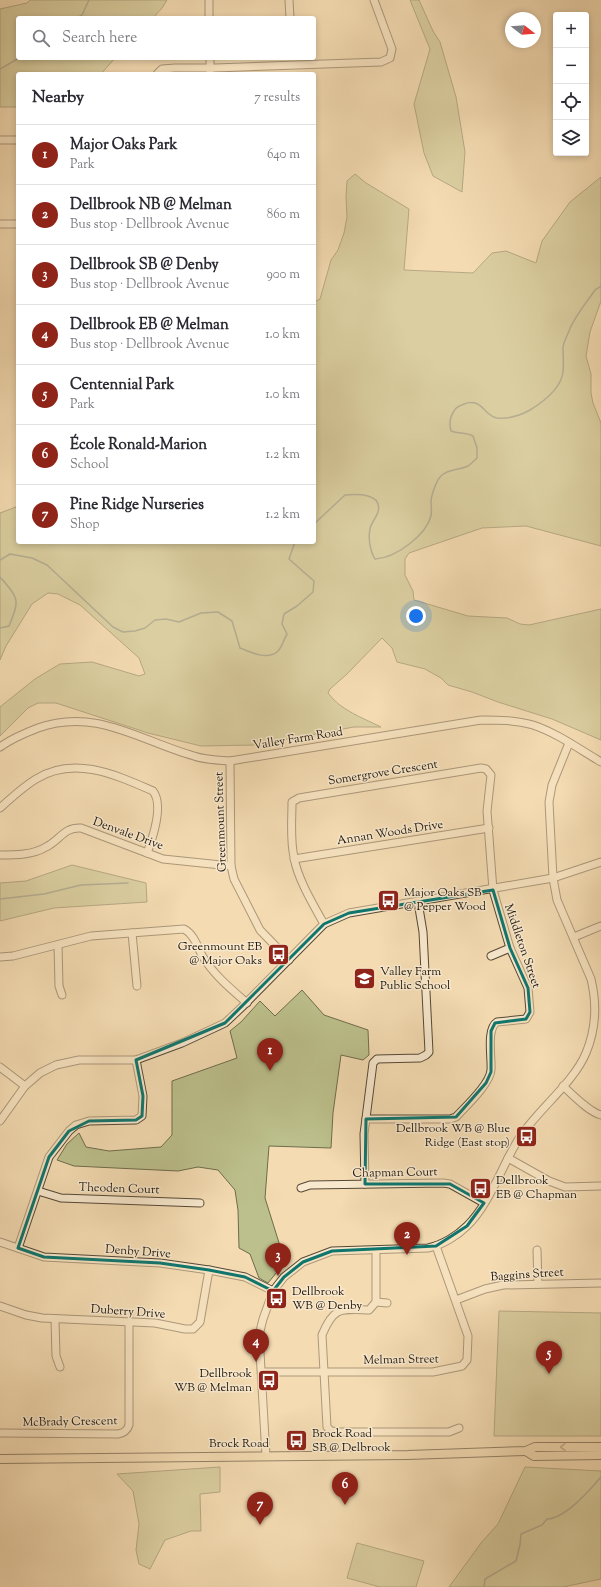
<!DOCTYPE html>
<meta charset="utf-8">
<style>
body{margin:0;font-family:"Sorts Mill Goudy",serif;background:#f7f7f7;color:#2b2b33}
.controls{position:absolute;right:12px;top:12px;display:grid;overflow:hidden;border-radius:4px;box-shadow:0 2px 6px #0003}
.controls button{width:36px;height:36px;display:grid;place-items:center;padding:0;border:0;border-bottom:1px solid #e1e1e2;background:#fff;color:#2b2b33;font:20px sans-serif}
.compass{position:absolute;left:505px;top:12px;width:36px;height:36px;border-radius:50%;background:#fff;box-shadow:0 2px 6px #0003;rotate:107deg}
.you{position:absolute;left:416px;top:616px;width:14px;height:14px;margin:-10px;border:3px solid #fff;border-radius:50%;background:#1a73e8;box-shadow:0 0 0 6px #1a73e833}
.badge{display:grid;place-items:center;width:26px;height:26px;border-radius:50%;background:#8f2418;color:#fff;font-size:13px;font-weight:700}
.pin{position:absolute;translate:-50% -33px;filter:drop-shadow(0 1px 2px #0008)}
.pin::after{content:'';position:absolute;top:21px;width:14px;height:12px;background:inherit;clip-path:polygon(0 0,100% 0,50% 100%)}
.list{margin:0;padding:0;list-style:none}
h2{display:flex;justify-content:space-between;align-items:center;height:52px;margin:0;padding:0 16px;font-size:17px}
h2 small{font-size:13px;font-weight:400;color:#7c7c81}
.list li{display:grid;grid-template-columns:26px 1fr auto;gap:12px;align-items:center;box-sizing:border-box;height:60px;padding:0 16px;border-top:1px solid #e1e1e2}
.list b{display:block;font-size:15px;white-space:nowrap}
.list p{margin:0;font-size:13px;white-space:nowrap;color:#7c7c81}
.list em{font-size:13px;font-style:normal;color:#7c7c81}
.icon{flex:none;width:22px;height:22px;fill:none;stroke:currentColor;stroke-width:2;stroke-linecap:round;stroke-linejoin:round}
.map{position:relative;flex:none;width:601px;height:1587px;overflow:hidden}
.search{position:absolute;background:#fff;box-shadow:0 2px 6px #0003;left:16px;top:16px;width:300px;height:44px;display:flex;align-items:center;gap:10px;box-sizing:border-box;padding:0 14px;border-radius:4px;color:#7c7c81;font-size:15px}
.panel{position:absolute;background:#fff;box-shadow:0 2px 6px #0003;left:16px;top:72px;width:300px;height:472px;border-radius:4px}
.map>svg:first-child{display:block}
.green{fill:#bcc08c;stroke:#6e6c4c}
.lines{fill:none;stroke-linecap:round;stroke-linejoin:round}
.stream{stroke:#6a796d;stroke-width:1.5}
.minor-casing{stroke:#544836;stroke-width:9}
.major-casing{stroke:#1f170d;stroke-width:10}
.minor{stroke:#f8e8cd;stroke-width:7}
.major{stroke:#f4dbb2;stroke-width:8}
.oneway{stroke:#948368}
.marked{fill:none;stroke:#0f766e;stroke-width:3;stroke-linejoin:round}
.labels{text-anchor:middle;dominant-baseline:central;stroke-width:3;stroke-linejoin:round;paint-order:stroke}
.street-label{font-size:12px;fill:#1f170d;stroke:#f8e8cd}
.poi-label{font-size:12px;fill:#1f170d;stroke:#f8e8cd;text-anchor:start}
</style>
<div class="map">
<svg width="601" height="1587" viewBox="0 0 601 1587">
<rect width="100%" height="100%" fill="#f4dbb2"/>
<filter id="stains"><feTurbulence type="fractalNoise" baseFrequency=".005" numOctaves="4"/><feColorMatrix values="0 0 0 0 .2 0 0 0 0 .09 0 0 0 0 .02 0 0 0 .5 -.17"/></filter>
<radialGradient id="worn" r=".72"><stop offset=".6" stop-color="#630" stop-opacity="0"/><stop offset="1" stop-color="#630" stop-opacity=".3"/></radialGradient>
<g class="green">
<path d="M 30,0 L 167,0 L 162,8 L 153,18 L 18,18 L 18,58 L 115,58 L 101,74 L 18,74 L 18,107 L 0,107 L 0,9 L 27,3 Z"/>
<path d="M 410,0 L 419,0 L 433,31 L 440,42 L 456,97 L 465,152 L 462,192 L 433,176 L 424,153 L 414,104 L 430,49 Z"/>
<path d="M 355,174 L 366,183 L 409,209 L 404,270 L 473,273 L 492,253 L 506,251 L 536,263 L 542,241 L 570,202 L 601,177 L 601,301 L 590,332 L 586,356 L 591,374 L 591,393 L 593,403 L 601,423 L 601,546 L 526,526 L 482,528 L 409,553 L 405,559 L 405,575 L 413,591 L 414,600 L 468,616 L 507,618 L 520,624 L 529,625 L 601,609 L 601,740 L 552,719 L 498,702 L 472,692 L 448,685 L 441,678 L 425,669 L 397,662 L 392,648 L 382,638 L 347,674 L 330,689 L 328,693 C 340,710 363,718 381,727 L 354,727 L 256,745 L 201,746 L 148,733 L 56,703 L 38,703 L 28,708 L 0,736 L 0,707 L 35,679 L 60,664 L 92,662 L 139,676 L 145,674 L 139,658 L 80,605 L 58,594 L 48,593 L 32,604 L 6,646 L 0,660 L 0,513 L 16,507 L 18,503 L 18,542 L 314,542 L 314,302 L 320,299 L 331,260 L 338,250 L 344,233 L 347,217 L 346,197 L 347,181 Z"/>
<path d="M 72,865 L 146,883 L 147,902 L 54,908 L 0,921 L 0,883 L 26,881 Z"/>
<path d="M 302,990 L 324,1015 L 368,1030 L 369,1055 L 363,1060 L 341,1055 L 333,1113 L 331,1148 L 269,1146 L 265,1198 L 285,1262 L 268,1283 L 259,1278 L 250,1254 L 239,1248 L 238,1210 L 235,1190 L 218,1170 L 198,1167 L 178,1171 L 74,1166 L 57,1160 L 67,1144 L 79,1133 L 86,1147 L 109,1151 L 161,1147 L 172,1135 L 172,1081 L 237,1058 L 230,1031 L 241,1022 L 260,1001 L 275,1016 Z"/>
<path d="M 499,1311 L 601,1313 L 601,1436 L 494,1436 Z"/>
<path d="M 220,1467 L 220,1492 L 200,1494 L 201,1531 L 191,1531 L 165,1540 L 150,1569 L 139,1564 L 136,1550 L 139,1524 L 133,1491 L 117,1474 Z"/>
<path d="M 525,1467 L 601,1471 L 601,1579 L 563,1587 L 449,1587 L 481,1543 L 498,1524 Z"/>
<path d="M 357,1543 L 424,1561 L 416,1587 L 380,1587 L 347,1578 Z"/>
</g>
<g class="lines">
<g class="stream">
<path d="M 77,18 L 82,15 L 89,0"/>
<path d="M 0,69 L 19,58"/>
<path d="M 314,524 L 345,495 C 357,494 383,493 378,512 C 376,518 371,523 370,529 C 368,538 370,551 375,559 C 396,558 426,535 431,516 C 432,510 431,505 431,500 C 432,493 437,479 442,475 C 449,469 460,470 468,466 C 471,464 475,460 477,458 L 477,448 L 473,436 C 465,432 459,434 451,431 C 449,424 450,417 454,411 C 456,407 459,406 464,404 C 482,397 484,416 497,418 C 508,419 521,415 530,410 C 543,402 561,389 563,372 C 564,364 563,356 563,348 C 563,343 567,336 569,331 C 574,317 587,302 595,290 L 601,286"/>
<path d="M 0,560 L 10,554 L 32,558 L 47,565 L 113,627 L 123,632 L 135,631 L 145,628 L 155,620 L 166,619 L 179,622 L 201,613 L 218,612 L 232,621 L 240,648 C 250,652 268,661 278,651 C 282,647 284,639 287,634 L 282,624 L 284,614 L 297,606 L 313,592 L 314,581 L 289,559 L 295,542"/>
<path d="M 0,577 C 19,599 20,599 9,626 L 0,628"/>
<path d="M 0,899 L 44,894 L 81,885 L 128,883"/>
<path d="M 484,1587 L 485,1579 L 516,1561 L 520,1545 L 521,1534 L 542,1525 L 547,1519 C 564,1519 590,1490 601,1477"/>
</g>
<defs>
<g id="minor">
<path d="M 209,0 L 209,18"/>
<path d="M 289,0 L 290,18"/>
<path d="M 210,58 L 210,74"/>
<path d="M 157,74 L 162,69 L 175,68 L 215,68 L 381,62 L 390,58 L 392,49 L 374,0"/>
<path d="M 0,140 L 18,140"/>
<path d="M 0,224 L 18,224"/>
<path d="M 0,747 C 11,739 25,733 38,728 C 96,707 140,741 194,756 C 205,760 218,760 230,761 L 481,720 C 499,720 516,720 533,725 C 557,733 579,749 601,762"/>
<path d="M 230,761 L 231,866 L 234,879 L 260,930 L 289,960"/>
<path d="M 0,808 C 11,798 23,787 36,779 C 74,755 116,775 153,791 C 164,805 153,837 147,853"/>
<path d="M 0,855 C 15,855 33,855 46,847 C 60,840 64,827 81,828 L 163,859 L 231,866"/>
<path d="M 294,859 L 489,828"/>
<path d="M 324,924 C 314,906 297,878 294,857 C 290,840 292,820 292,802 L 299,798 L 481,768 L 486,769 L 491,775 L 487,811 L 493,890 L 510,948 L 528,988 L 530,1012 L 526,1019 L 497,1022 C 486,1029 492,1058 491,1070 C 490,1084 466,1106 456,1117 L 450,1119 L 366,1119"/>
<path d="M 132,933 L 137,986"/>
<path d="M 574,937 L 601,926"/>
<path d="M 58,945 L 59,986 L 62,995"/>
<path d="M 491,956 L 510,948"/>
<path d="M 0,957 L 13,956 L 91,936 L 184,929 C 195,935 197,947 203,957 C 214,975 231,989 247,1003"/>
<path d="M 0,1067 L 25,1086"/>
<path d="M 563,1086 C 573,1095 589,1112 601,1115"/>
<path d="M 0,1121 L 25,1086 L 40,1073 L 56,1065 L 79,1060 L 136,1060 L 182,1043 L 225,1023 L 242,1007 L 324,924 L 349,913 L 553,878 L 601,862"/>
<path d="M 508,1158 L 549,1181 L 565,1187 L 601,1186"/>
<path d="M 365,1184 L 364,1134 L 373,1063 L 377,1059 L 420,1058 L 426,1055 L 429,1052 L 423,932 L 418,902"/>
<path d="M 301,1188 L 310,1185 L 443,1183 L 450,1184 L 484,1203"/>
<path d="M 38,1191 L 61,1198 L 200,1203"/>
<path d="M 0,1242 L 44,1257 L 160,1263 L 209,1270 L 245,1277 L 273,1291"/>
<path d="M 18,1248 L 49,1157 L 69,1131 L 76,1125 L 89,1121 L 136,1120 L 142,1116 L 143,1096 L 136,1060"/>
<path d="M 376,1250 L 376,1302 L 369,1310 C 341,1309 334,1306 322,1335 L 327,1427 L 331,1431 L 340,1432 L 449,1432 L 459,1428"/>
<path d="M 537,1250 L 538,1284"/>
<path d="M 456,1300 L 485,1289 L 503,1285 L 601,1283"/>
<path d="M 376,1302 L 387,1303"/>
<path d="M 0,1306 L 26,1315 L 42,1318 L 155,1323 L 185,1329 L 193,1329 L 200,1322 L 209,1270"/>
<path d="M 55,1319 L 56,1356 L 60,1367"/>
<path d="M 262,1372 L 433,1372 L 462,1366 L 467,1360 L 468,1336 L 436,1246"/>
<path d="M 0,1433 L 118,1434 C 124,1433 127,1431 129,1425 L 129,1322"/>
<path d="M 266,1456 L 259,1335 L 263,1319 L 273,1291 L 284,1277 L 303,1262 L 332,1251 L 428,1248 C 442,1245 457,1236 467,1226 C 489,1205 502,1166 518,1140 C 536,1111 573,1084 586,1053 C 596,1029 597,1004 591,979 L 557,900 L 553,878 L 549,802 L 552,785 L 569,743"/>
</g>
<g id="major">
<path d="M 526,1451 L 534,1456 L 601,1455"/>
<path d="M 0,1459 L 408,1455 L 526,1451 L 535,1447 L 601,1447"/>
</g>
</defs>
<use href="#minor" class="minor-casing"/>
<use href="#major" class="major-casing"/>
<use href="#minor" class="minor"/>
<use href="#major" class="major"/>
</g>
<defs><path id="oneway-chevron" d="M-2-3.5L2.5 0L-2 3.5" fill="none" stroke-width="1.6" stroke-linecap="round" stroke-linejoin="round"/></defs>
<use class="oneway" href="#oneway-chevron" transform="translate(563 1447) rotate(180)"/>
<path d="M0 0H601V1587H0ZM 493,890 L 510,948 L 528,988 L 530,1012 L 526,1019 L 495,1023 L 491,1031 L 491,1072 L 486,1083 L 456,1117 L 366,1119 L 365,1184 L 450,1184 L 484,1203 L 467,1226 L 436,1246 L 332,1251 L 303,1262 L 284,1277 L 273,1291 L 245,1277 L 209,1270 L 160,1263 L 44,1257 L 18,1248 L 49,1157 L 69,1131 L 89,1121 L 136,1120 L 142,1116 L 143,1096 L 136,1060 L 225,1023 L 324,924 L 349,913 Z" fill="#f4dbb2" fill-opacity=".55" fill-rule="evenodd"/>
<path class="marked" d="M 493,890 L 510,948 L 528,988 L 530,1012 L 526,1019 L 495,1023 L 491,1031 L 491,1072 L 486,1083 L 456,1117 L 366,1119 L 365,1184 L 450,1184 L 484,1203 L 467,1226 L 436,1246 L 332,1251 L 303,1262 L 284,1277 L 273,1291 L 245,1277 L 209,1270 L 160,1263 L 44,1257 L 18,1248 L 49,1157 L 69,1131 L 89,1121 L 136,1120 L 142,1116 L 143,1096 L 136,1060 L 225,1023 L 324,924 L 349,913 Z"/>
<defs>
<symbol id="bus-square" viewBox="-11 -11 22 22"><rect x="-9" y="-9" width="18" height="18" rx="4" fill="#8f2418" stroke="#f8e8cd"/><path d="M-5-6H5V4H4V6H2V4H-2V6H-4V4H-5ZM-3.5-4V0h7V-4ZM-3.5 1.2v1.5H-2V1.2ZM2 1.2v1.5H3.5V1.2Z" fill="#fff"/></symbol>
<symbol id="school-square" viewBox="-11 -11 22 22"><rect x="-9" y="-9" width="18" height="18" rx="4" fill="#8f2418" stroke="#f8e8cd"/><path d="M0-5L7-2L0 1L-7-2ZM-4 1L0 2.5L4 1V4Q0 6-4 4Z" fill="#fff"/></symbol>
</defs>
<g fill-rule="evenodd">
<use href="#bus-square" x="376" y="888" width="25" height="25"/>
<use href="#bus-square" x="266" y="942" width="25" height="25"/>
<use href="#school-square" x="352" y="966" width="25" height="25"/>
<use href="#bus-square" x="514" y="1124" width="25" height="25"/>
<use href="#bus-square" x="468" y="1176" width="25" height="25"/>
<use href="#bus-square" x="264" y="1286" width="25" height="25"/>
<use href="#bus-square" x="256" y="1368" width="25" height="25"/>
<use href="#bus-square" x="284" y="1428" width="25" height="25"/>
</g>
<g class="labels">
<g class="street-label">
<text transform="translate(298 739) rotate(-9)">Valley Farm Road</text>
<text transform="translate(383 773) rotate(-9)">Somergrove Crescent</text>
<text transform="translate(221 822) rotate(-92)">Greenmount Street</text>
<text transform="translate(390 833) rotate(-9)">Annan Woods Drive</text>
<text transform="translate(128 834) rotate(20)">Denvale Drive</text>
<text transform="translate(522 946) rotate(71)">Middleton Street</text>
<text transform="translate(395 1173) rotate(-1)">Chapman Court</text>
<text transform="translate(119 1189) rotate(2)">Theoden Court</text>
<text transform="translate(138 1252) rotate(4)">Denby Drive</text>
<text transform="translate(527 1275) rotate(-4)">Baggins Street</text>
<text transform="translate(128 1312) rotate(4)">Duberry Drive</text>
<text transform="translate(401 1360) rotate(-1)">Melman Street</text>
<text transform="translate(70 1422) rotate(-1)">McBrady Crescent</text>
<text x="239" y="1444">Brock Road</text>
</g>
<g class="poi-label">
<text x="404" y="893">Major Oaks SB<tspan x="404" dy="14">@ Pepper Wood</tspan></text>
<text x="262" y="947" text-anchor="end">Greenmount EB<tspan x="262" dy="14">@ Major Oaks</tspan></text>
<text x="380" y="972">Valley Farm<tspan x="380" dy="14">Public School</tspan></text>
<text x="510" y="1129" text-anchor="end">Dellbrook WB @ Blue<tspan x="510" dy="14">Ridge (East stop)</tspan></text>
<text x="496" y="1181">Dellbrook<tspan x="496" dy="14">EB @ Chapman</tspan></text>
<text x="292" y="1292">Dellbrook<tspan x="292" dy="14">WB @ Denby</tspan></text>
<text x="252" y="1374" text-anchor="end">Dellbrook<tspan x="252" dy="14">WB @ Melman</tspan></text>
<text x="312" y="1434">Brock Road<tspan x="312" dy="14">SB @ Delbrook</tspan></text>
</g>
</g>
<rect width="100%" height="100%" filter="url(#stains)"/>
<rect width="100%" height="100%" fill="url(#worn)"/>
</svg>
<div class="controls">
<button>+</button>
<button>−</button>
<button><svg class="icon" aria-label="locate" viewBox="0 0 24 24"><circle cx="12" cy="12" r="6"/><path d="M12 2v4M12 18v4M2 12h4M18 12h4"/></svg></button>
<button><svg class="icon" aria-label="layers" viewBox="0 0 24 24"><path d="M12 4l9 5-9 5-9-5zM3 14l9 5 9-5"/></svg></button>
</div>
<svg class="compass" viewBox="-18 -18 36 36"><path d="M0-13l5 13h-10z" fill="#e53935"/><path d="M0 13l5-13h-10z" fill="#7c7c81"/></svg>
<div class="you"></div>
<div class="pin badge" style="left:270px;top:1071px">1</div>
<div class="pin badge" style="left:407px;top:1255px">2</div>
<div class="pin badge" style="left:278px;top:1276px">3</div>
<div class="pin badge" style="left:256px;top:1362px">4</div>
<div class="pin badge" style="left:549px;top:1374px">5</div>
<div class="pin badge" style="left:345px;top:1505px">6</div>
<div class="pin badge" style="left:260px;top:1525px">7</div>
<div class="search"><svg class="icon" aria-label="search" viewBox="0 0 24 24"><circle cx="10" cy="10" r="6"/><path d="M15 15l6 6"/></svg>Search here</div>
<section class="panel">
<h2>Nearby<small>7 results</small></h2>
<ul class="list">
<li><span class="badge">1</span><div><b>Major Oaks Park</b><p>Park</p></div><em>640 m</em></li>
<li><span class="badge">2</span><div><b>Dellbrook NB @ Melman</b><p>Bus stop · Dellbrook Avenue</p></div><em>860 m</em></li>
<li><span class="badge">3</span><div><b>Dellbrook SB @ Denby</b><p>Bus stop · Dellbrook Avenue</p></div><em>900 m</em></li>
<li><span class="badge">4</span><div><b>Dellbrook EB @ Melman</b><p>Bus stop · Dellbrook Avenue</p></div><em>1.0 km</em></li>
<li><span class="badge">5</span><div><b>Centennial Park</b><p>Park</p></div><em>1.0 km</em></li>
<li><span class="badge">6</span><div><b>École Ronald-Marion</b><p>School</p></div><em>1.2 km</em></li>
<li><span class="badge">7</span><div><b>Pine Ridge Nurseries</b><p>Shop</p></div><em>1.2 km</em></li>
</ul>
</section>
</div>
